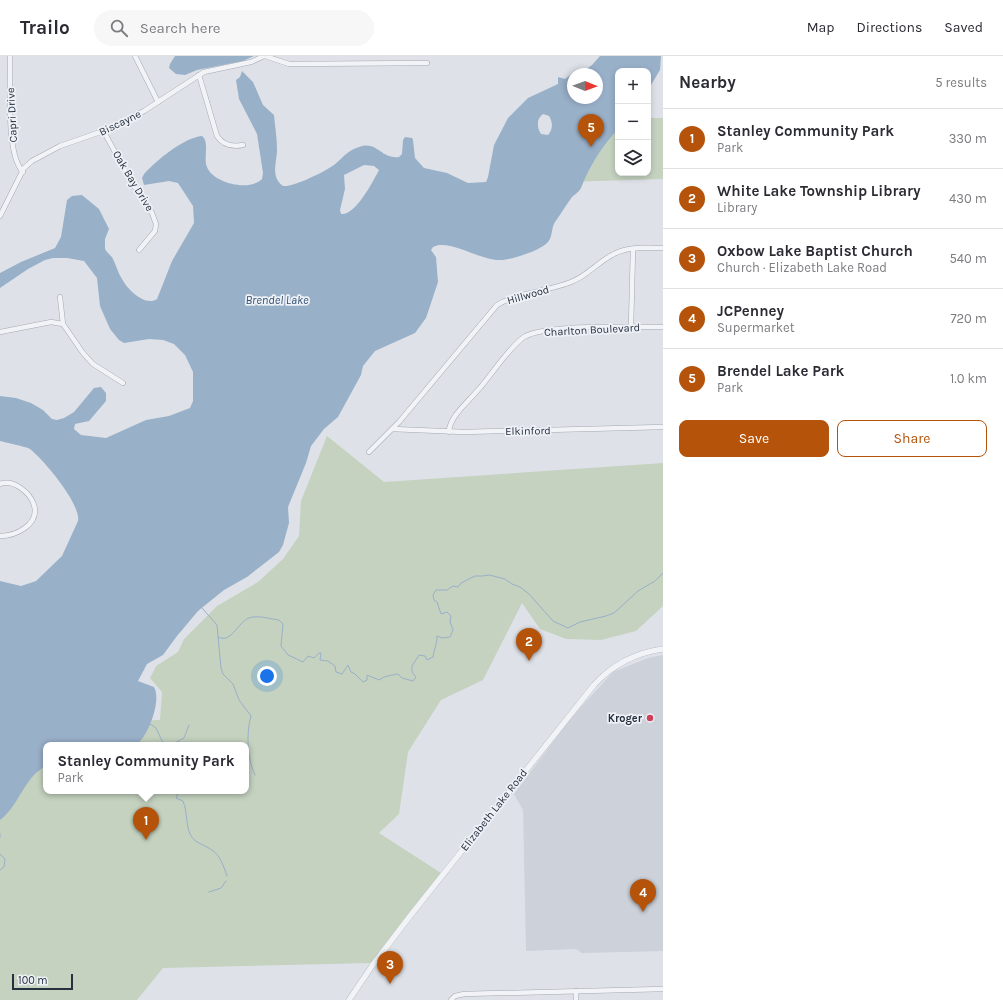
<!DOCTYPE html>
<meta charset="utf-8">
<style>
body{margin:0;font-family:Karla,sans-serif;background:#f7f7f7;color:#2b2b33}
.controls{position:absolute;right:12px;top:12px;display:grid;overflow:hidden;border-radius:8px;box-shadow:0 2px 6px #0003}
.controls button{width:36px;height:36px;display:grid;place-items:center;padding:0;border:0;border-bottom:1px solid #e1e1e2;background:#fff;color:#2b2b33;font:20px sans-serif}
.compass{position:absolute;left:567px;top:12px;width:36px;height:36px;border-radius:50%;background:#fff;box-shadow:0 2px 6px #0003;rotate:91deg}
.scale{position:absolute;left:12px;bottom:10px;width:61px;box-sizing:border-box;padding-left:4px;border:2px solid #27303f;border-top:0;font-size:11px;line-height:14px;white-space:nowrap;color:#27303f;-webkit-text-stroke:3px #eef1f6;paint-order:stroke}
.you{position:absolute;left:267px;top:620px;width:14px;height:14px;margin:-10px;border:3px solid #fff;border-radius:50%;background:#1a73e8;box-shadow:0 0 0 6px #1a73e833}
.badge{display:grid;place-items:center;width:26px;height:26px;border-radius:50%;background:#b45309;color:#fff;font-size:13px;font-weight:700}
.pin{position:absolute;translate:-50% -33px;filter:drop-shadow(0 1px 2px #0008)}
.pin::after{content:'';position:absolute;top:21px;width:14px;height:12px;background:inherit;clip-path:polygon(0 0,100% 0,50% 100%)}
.popup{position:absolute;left:43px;top:686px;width:206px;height:52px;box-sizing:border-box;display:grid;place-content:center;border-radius:8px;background:#fff;filter:drop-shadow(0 1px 3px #0005);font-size:13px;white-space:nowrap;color:#7c7c81}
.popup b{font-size:15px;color:#2b2b33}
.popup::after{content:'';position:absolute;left:50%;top:100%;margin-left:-8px;border:8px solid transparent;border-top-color:#fff}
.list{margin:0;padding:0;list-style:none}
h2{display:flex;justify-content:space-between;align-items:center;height:52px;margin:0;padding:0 16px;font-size:17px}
h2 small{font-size:13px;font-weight:400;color:#7c7c81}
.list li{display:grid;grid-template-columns:26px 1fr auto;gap:12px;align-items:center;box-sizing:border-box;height:60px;padding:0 16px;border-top:1px solid #e1e1e2}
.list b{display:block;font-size:15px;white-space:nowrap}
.list p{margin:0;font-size:13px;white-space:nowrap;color:#7c7c81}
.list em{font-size:13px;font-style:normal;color:#7c7c81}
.actions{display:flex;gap:8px;padding:12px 16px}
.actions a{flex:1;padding:9px 0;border:1px solid #b45309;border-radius:8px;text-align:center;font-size:14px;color:#b45309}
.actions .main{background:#b45309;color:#fff}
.icon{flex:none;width:22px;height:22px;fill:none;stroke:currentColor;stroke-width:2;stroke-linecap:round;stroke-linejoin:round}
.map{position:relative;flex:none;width:663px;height:944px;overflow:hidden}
header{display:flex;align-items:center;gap:24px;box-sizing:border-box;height:56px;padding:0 20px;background:#fff;border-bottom:1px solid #e1e1e2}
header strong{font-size:19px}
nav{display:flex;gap:22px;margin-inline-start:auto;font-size:14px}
.search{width:280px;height:36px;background:#f7f7f7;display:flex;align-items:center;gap:10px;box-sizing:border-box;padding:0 14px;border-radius:22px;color:#7c7c81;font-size:15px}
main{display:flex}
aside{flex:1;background:#fff}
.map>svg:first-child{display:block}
.built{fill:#ccd1da}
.green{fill:#c4d2bf;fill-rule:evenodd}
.water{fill:#99b0c9;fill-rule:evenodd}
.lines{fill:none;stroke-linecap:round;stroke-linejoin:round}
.stream{stroke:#99b0c9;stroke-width:1}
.minor-casing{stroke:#a3a9b2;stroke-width:5.5}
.tertiary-casing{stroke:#a3a9b2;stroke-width:6}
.minor{stroke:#f1f3f6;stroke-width:4.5}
.tertiary{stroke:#f1f3f6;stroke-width:5.5}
.poi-dot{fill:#cf4158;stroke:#eef1f6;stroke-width:1.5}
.labels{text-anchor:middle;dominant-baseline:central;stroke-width:3.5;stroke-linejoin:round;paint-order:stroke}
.street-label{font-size:11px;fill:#27303f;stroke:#eef1f6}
.poi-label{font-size:11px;font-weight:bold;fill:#27303f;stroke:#eef1f6;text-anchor:end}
.water-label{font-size:12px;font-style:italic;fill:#314f73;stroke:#eef1f6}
</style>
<header>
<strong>Trailo</strong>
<div class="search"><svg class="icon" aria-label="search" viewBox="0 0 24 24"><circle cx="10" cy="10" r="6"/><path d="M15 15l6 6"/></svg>Search here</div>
<nav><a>Map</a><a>Directions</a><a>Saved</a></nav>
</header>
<main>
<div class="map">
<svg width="663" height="944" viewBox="0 0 663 944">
<rect width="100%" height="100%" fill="#dee2e8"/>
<path class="built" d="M 663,599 L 663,895 L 582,897 L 576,893 L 526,895 L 523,754 L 514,738 L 571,662 L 613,616 L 648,602 Z"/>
<g class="green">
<path d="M 648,62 L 663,62 L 663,123 L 565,126 L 618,63 L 618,117 L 648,117 Z"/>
<path d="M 327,380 L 384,426 L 663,407 L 663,550 L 636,575 L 601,584 L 566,583 L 540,573 L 522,547 L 483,624 L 441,644 L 408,696 L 399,758 L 379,777 L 441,817 L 371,907 L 163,912 L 137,944 L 0,944 L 0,668 L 160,664 L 162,636 L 150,622 L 156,610 L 178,596 L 184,583 L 217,550 L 258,526 L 283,503 L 299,480 L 301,445 ZM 46,689 L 246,689 L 246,735 L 46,735 Z"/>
</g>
<g class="water">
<path d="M 175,0 L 254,0 L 243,5 L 197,14 L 185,19 L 176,18 L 169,12 L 170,8 Z"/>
<path d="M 600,0 L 661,0 L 660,14 L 648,34 L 648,15 L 618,15 L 618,73 C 602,90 589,111 581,132 C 579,136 575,138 572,141 C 566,149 561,158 555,166 C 551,172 553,180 548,186 C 540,195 511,204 500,204 C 481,205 448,182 433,191 L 431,194 L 436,201 L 438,226 L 426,262 L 415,277 L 375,295 L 363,310 L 361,319 L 338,361 L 324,373 L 311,390 L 306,407 L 288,451 L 289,467 L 283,489 L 279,496 L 247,521 L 224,534 L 198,555 L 177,580 L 163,599 L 147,608 L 138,625 L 154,631 C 162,644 148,681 136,689 L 46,689 L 46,710 C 24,721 19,750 0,764 L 0,525 L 21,530 L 36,525 L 62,500 L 78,465 C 81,448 44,404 30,393 C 27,391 4,386 0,385 L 0,340 L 16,342 L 31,347 L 43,354 L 52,363 L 57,364 L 64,362 L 74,356 L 94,332 L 101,331 L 106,337 L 106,345 L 89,365 L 75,368 L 74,373 L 81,379 L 106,382 L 146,364 L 169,360 L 190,352 L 193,345 L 193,316 L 185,299 L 174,288 L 163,284 L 149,283 L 124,287 L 119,284 L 110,273 L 100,250 L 97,222 L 84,205 L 67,202 L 53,202 L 45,204 L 28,213 L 0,232 L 0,217 L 21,206 L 55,192 L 61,181 L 67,144 L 72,140 L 82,139 L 99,153 L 109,173 L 105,183 L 105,193 C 107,197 111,199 113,203 C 116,209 118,217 122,223 C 127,233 145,251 157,243 L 172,205 L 194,167 L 193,150 L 178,127 L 169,125 L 144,129 L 142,122 L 144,118 C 157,104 183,82 202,80 C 210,86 203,102 207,111 C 213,127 249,136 262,123 L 263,117 L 257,78 L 239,43 L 236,24 L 240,21 L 242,15 L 253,26 L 263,49 L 274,59 C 275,70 277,82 277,94 C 277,106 270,121 283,130 C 294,131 324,116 334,109 C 344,101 347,94 362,90 C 379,87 381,103 399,101 L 402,98 L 403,84 L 405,81 L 412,82 L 413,84 L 415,102 L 424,112 L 447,117 L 468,127 L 486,126 L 488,121 L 494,89 L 508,62 L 528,42 L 558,28 L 558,21 L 565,23 L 573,17 L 577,18 L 573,18 L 573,42 L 597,42 L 597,18 L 579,18 L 592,9 ZM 543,58 L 549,60 C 553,66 553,74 548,79 L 541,78 C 537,72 536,63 543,58 ZM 364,109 L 374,110 L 379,114 L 378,116 C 372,127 355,160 341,158 L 340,154 L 345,133 L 344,119 Z"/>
</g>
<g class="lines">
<g class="stream">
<path d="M 202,552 L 217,569 L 221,612 L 223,618 L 233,628 L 239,644 L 251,660 C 246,677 247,703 255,719"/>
<path d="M 218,581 C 233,589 238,562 253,561 C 261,560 271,563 279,564 L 283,568 L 281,590 L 288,599 L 303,606 L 308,600 L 314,602 L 319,597 L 321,597 L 320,604 L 328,605 L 335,610 L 336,616 L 342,618 L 348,609 L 351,616 L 355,618 L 363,626 L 367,624 L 367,619 L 379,624 C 384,620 392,619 398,618 L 402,622 L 413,625 L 416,621 L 412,616 L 412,610 L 419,599 L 425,600 L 427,604 L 433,601 C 434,593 437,589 437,580 L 442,582 L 450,581 L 453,574 L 450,566 L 451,560 L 447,556 L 441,558 L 437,546 L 434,544 L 433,539 L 436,534 L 447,534 L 453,530 L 458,531 L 461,527 L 475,520 L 483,520 L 489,519 L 505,523 L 512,528 L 520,531 L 529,538 L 553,565 L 568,572 L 580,566 L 606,560 L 614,557 L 638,535 L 655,525 L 663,517"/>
<path d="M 150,668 L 156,672 L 164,689"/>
<path d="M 171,689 L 184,682 L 189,669"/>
<path d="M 179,735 L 176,742 L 183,745 C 188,757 185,768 191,780 C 195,787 205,789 212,794 C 220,799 224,811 227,820"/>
<path d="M 0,778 L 0,781"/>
<path d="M 0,798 L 5,803 L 4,811 L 0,814"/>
<path d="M 209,836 L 221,832 L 226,825"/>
</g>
<defs>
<g id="minor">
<path d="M 10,0 C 11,26 5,97 23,116"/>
<path d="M 135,0 L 158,46"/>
<path d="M 265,0 L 289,8 L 427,7"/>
<path d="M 199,19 L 217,80 C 223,89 233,91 243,89"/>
<path d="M 104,76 L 131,125 L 152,157 L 156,168 L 155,175 L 139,194"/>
<path d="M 0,160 L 24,112 L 32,105 L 60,90 L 112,72 L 144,55 L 204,16 L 251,6 L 264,0"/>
<path d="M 60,241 L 63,268 L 83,297 L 93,308 L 123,327"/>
<path d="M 631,271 L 633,193"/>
<path d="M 0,276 L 51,266 L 63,268"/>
<path d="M 392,373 L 464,376 L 663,371"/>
<path d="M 449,376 C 449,361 469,345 478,334 C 490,321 510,290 524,281 C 546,268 634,271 663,271"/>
<path d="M 369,396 L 399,366 L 497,249 C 516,237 549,235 571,226 C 587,220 597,207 612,199 C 627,190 646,192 663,192"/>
<path d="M 0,428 C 13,423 30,436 34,449 C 40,469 15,480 0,480"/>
<path d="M 576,935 L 576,944"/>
<path d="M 451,944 L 455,940 L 464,938 L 663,933"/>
</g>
<path id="tertiary" d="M 349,944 L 372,910 L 410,860 L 594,629 C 613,608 635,597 663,593"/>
</defs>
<use href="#minor" class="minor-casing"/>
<use href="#tertiary" class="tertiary-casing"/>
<use href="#minor" class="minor"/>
<use href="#tertiary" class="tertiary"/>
</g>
<circle class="poi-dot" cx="650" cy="662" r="4"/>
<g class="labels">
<g class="street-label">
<text transform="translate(12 59) rotate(-93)">Capri Drive</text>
<text transform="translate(120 67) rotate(-26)">Biscayne</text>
<text transform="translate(133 125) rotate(59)">Oak Bay Drive</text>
<text transform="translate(528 239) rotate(-16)">Hillwood</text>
<text transform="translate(592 274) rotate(-3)">Charlton Boulevard</text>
<text transform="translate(528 375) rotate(-1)">Elkinford</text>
<text transform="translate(494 754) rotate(-52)">Elizabeth Lake Road</text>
</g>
<g class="poi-label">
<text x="642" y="662">Kroger</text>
</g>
<g class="water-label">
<text x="277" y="244">Brendel Lake</text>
</g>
</g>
</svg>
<div class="controls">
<button>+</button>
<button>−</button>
<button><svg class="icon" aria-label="layers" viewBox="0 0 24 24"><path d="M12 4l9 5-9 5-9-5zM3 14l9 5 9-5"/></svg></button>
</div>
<svg class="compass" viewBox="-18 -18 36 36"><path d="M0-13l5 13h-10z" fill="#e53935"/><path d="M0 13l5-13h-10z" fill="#7c7c81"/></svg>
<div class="scale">100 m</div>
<div class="you"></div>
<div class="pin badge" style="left:146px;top:784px">1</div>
<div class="popup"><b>Stanley Community Park</b>Park</div>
<div class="pin badge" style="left:529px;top:605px">2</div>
<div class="pin badge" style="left:390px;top:928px">3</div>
<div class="pin badge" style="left:643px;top:856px">4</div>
<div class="pin badge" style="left:591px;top:91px">5</div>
</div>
<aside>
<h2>Nearby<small>5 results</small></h2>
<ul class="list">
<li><span class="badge">1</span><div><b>Stanley Community Park</b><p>Park</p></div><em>330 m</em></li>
<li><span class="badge">2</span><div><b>White Lake Township Library</b><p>Library</p></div><em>430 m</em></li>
<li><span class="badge">3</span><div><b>Oxbow Lake Baptist Church</b><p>Church · Elizabeth Lake Road</p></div><em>540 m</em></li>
<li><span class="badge">4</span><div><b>JCPenney</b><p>Supermarket</p></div><em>720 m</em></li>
<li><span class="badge">5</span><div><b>Brendel Lake Park</b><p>Park</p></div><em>1.0 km</em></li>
</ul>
<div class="actions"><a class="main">Save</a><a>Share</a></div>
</aside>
</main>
